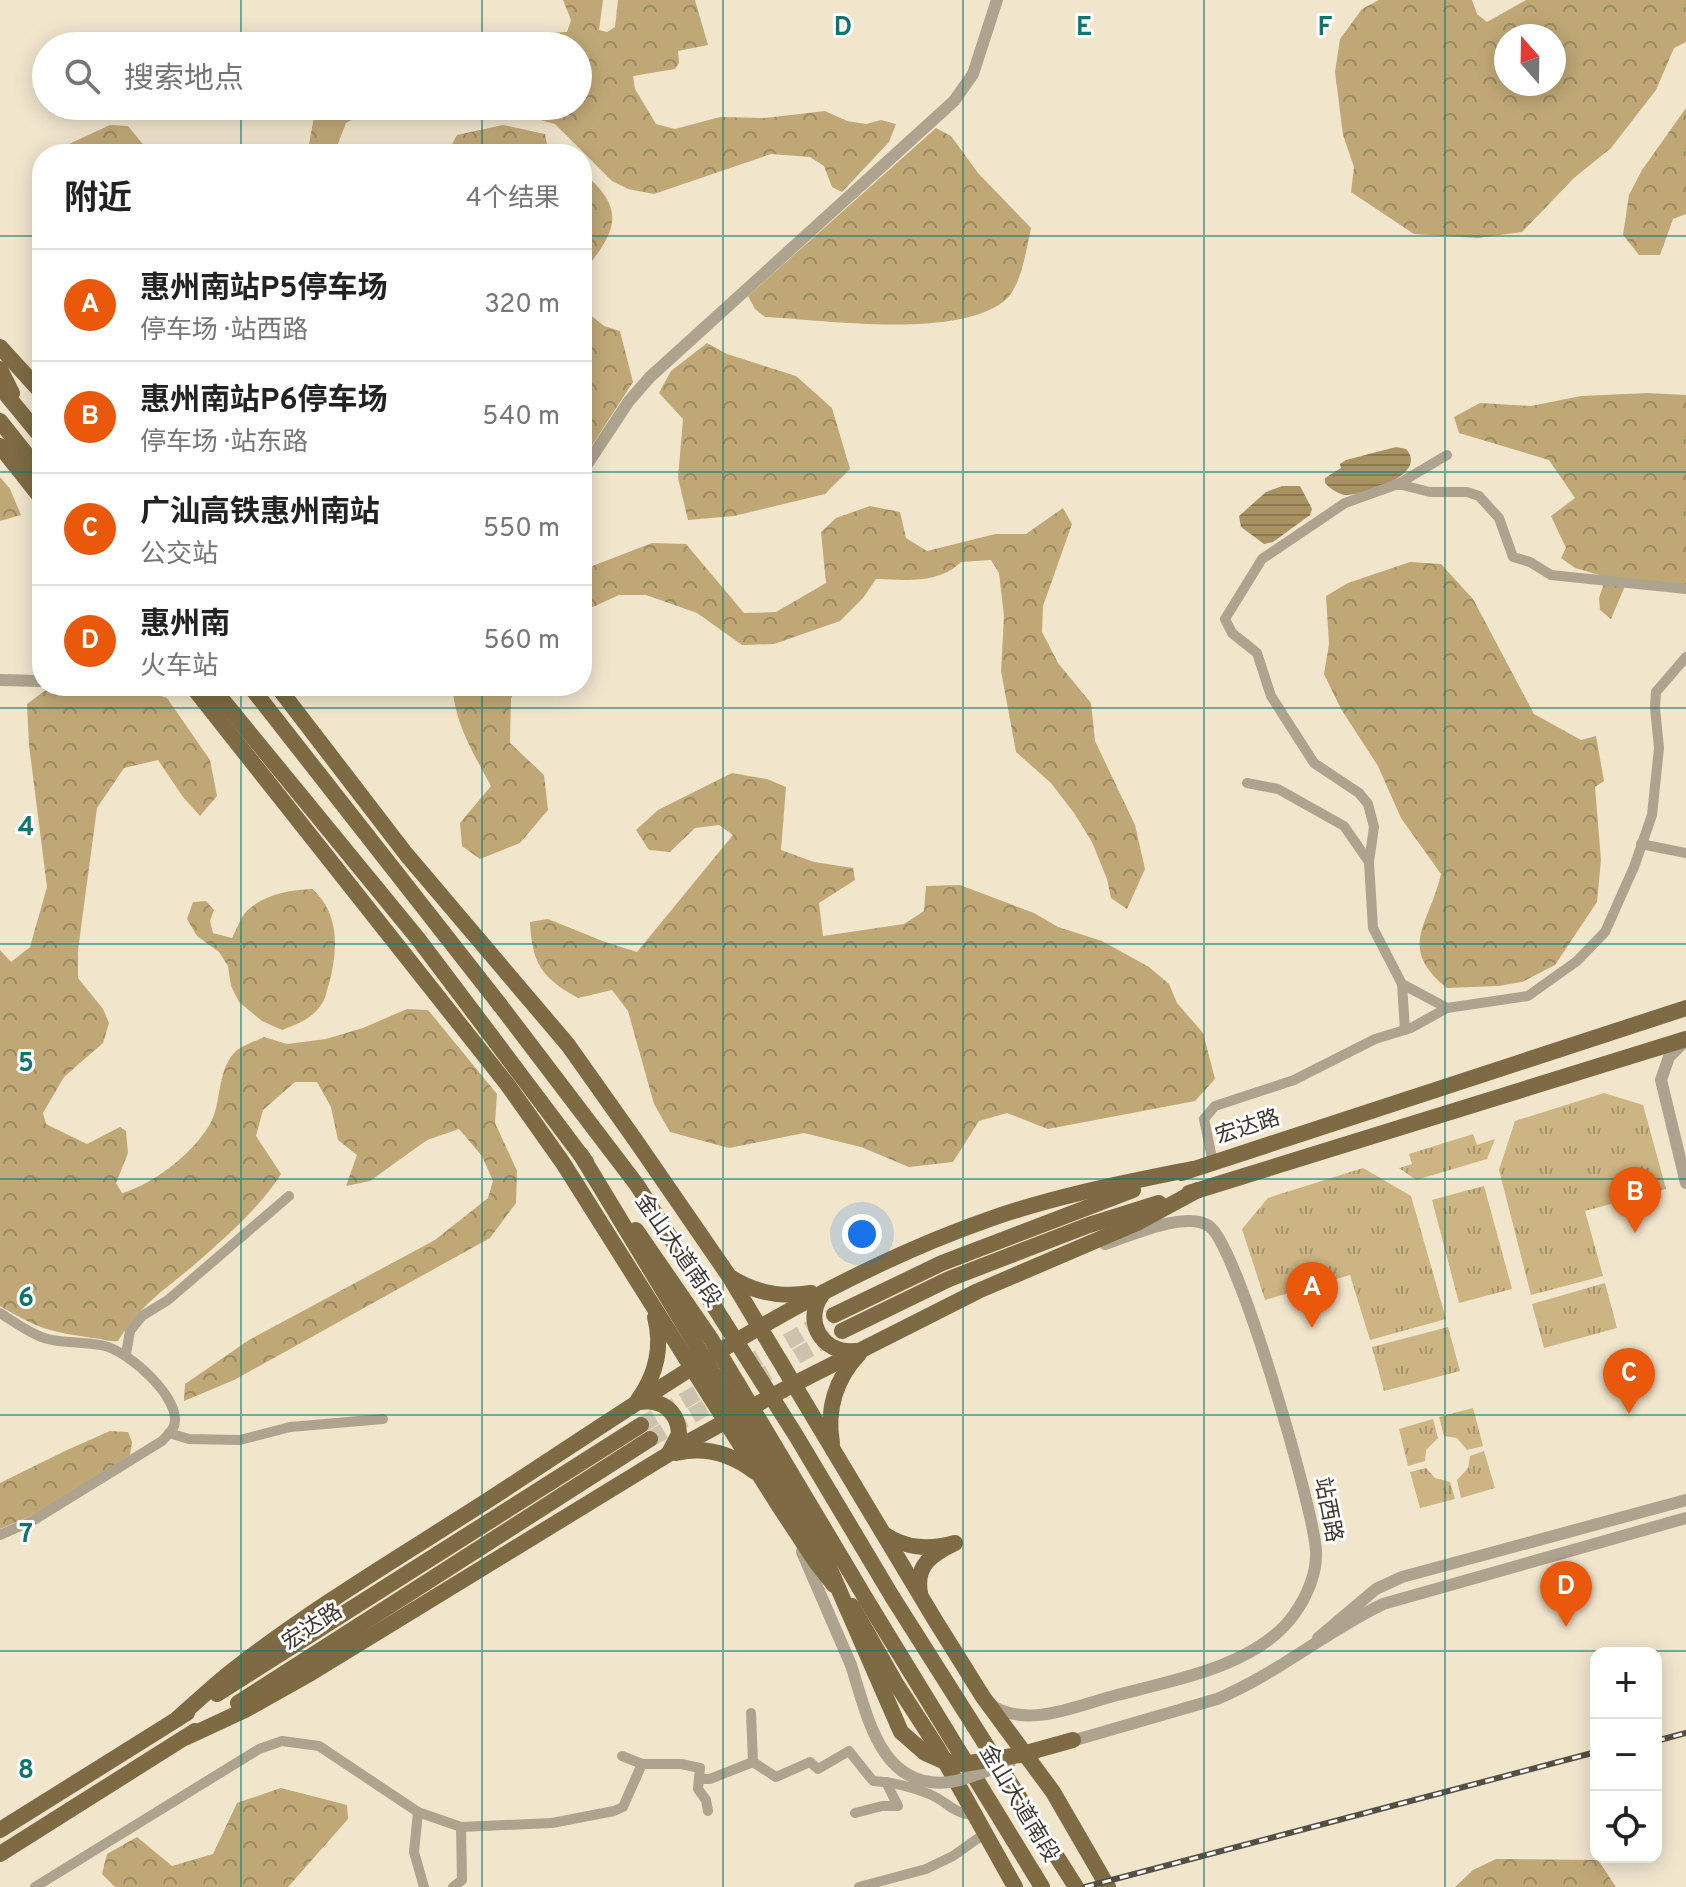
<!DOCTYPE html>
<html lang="zh">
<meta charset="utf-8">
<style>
body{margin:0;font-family:Overpass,"Noto Sans SC",sans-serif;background:#f2f2f2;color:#222}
.controls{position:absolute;right:24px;bottom:24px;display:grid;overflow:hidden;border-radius:16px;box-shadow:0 4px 20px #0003}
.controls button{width:72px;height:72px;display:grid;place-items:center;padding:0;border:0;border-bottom:2px solid #e0e0e0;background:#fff;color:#222;font:40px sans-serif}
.compass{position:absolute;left:1494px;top:24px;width:72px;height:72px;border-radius:50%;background:#fff;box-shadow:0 4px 20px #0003;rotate:340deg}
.you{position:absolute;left:862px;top:1234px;width:28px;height:28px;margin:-20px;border:6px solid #fff;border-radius:50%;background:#1a73e8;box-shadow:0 0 0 12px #1a73e833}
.badge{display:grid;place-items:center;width:52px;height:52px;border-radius:50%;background:#ea580c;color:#fff;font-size:26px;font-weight:700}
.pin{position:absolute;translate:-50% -66px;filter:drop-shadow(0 2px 4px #0008)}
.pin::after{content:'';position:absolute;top:42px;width:28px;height:24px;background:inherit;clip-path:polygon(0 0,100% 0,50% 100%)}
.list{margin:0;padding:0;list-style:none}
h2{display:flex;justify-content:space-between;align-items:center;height:104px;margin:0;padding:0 32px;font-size:34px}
h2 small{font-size:26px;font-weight:400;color:#767676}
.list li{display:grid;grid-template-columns:52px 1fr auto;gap:24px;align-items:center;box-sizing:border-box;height:112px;padding:0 32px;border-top:2px solid #e0e0e0}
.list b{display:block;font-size:30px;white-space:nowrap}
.list p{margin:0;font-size:26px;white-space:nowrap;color:#767676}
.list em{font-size:26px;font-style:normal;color:#767676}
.icon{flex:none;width:44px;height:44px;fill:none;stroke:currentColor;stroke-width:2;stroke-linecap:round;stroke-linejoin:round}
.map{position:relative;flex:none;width:1686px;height:1887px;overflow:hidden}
.search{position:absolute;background:#fff;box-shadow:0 4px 20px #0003;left:32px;top:32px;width:560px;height:88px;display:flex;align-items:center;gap:20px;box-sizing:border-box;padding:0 28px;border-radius:44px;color:#767676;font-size:30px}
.panel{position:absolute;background:#fff;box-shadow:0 4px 20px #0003;left:32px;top:144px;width:560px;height:552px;border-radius:32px}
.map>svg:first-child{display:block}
.grass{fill:url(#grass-tufts)}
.forest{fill:url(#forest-crowns);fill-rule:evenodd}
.water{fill:url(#water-rules)}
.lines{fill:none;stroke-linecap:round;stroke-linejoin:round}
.primary-tunnel{stroke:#cdc2ad;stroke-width:16;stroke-dasharray:16 8;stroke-linecap:butt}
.minor{stroke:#aea38e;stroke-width:10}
.tertiary{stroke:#aea38e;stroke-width:12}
.primary{stroke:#7e6b43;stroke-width:16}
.rail-casing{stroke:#544e43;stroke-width:6}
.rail{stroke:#fff;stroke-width:3;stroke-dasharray:9;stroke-linecap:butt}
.tertiary-bridge{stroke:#aea38e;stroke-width:12}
.primary-bridge{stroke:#7e6b43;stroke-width:16}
.grid{fill:none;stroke:#0f766e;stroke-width:2;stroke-opacity:0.55}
.labels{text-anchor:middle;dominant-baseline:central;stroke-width:6;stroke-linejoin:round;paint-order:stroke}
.street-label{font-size:22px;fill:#3d382f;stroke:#fff}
.grid-label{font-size:26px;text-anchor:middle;font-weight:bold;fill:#0f766e;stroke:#fff;stroke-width:6;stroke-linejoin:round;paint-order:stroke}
</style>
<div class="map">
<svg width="1686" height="1887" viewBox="0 0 1686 1887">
<defs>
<pattern id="grass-tufts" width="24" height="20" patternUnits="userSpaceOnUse" patternTransform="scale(2)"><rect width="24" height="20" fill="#ccb483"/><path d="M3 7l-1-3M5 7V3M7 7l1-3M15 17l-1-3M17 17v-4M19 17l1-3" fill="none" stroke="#a7936c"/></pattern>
<pattern id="forest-crowns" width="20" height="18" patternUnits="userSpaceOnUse" patternTransform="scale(2)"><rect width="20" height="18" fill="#c0a876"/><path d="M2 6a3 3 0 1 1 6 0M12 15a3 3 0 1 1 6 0" fill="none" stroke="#9d8a61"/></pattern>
<pattern id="water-rules" width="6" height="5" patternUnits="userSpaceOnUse" patternTransform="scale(2)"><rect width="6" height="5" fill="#a99261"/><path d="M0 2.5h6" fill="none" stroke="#8b7850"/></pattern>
</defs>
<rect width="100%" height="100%" fill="#f1e5cc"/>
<g class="grass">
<path d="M 1604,1093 L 1643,1105 L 1666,1189 L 1585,1211 L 1603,1276 L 1531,1295 L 1499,1170 L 1515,1121 Z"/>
<path d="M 1473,1134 L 1477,1145 L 1495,1139 L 1487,1159 L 1416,1180 L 1399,1168 L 1412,1164 L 1409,1154 Z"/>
<path d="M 1363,1168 L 1411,1196 L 1446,1319 L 1370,1340 L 1350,1275 L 1265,1300 L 1242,1229 L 1268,1198 Z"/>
<path d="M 1484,1186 L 1512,1289 L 1459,1303 L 1432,1200 Z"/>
<path d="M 1605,1283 L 1617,1328 L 1544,1348 L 1532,1304 Z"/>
<path d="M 1448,1327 L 1460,1371 L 1384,1391 L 1372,1347 Z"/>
<path d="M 1473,1408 L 1483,1446 L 1467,1450 L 1457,1438 L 1444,1436 L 1439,1417 Z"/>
<path d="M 1433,1419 L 1438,1438 L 1426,1450 L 1425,1461 L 1408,1466 L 1399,1429 Z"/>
<path d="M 1484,1451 L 1495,1488 L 1461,1498 L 1457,1480 L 1468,1468 L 1470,1456 Z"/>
<path d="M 1426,1468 L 1435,1478 L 1450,1482 L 1455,1499 L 1420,1508 L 1410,1472 Z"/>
</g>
<g class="forest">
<path d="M 563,0 L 603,0 L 599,30 L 607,32 L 615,27 L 618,0 L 695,0 L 708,45 L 678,51 L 679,63 L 675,69 L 633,76 L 635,89 L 656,124 L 675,129 L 720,117 L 765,118 L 825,111 L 847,121 L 866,124 L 881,120 L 896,124 L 889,142 L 842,192 L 832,187 L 824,166 L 810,157 L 771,154 L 654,194 L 628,189 L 612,181 L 555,124 L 522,115 L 502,106 L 578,106 L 578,46 L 472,46 C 502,32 535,34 567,32 L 571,20 Z"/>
<path d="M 1379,0 L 1472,0 L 1477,14 L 1487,22 L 1526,0 L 1686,0 L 1686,42 L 1674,48 L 1656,90 L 1611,148 L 1574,178 L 1522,232 L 1478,238 L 1414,234 L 1351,192 L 1354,167 L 1343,135 L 1335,72 L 1340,39 L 1362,9 ZM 1506,36 L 1554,36 L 1554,84 L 1506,84 Z"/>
<path d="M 316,106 L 379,106 L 346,123 L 334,154 L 304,154 L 309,144 Z"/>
<path d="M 1686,108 L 1686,214 L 1673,219 L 1660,255 L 1639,255 L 1623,235 L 1629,195 L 1642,170 Z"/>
<path d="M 110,125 L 128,126 L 151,154 L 56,154 L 56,150 Z"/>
<path d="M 503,125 L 545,134 L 547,144 L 518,154 L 450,154 L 450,148 L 457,135 Z"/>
<path d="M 936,128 L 951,136 L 978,173 L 1031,228 C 1026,249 1022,288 1003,302 C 954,339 825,320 765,317 L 755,309 L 748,296 Z"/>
<path d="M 590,179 C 630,215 609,239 582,274 L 582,182 Z"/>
<path d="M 582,308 L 604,326 L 620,331 L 633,382 L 582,461 Z"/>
<path d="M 707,343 L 727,354 L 796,376 L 832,408 L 850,469 L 825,494 L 734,516 L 688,520 L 678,478 L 683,419 L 659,393 L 671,371 Z"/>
<path d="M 1648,393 L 1686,395 L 1686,584 L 1625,586 L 1611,619 L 1600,610 L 1599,598 L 1606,577 L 1575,568 L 1561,558 L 1566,548 L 1551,516 L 1575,498 L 1549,460 L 1459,433 L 1454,417 L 1480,403 L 1531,406 L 1581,396 Z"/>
<path d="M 0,477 L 10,489 L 21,515 L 0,521 Z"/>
<path d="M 870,506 L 900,512 L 906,538 L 927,551 L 995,534 L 1026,534 L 1063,508 L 1072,524 L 1043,606 L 1042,632 L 1058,663 L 1091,703 L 1095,741 L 1135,825 L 1145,869 L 1127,909 L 1111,898 L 1107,879 L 1092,842 L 1074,813 L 1051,783 L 1016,752 L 1001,671 L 1004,616 L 999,573 L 991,560 L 961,562 C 939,584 906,580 876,579 L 863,598 L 840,621 L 774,644 L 742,645 L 697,613 L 646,595 L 619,595 L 582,612 L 582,570 L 652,543 L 686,544 L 744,613 L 776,612 L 826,583 L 821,532 L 836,518 Z"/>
<path d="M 1410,562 L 1441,564 L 1473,599 L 1534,714 L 1581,740 L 1596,736 L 1604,781 L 1595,787 L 1601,860 L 1597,902 L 1555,965 L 1522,982 L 1498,986 L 1447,988 C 1396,947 1430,924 1441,874 L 1401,818 L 1378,766 L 1341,709 L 1324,674 L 1329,644 L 1326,596 L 1348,583 Z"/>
<path d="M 51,686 L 133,687 L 167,698 L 210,760 L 217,796 L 200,816 L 183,797 L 158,760 L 124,768 L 97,808 L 78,950 L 78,978 L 103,1009 L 109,1023 L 103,1043 L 64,1077 L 43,1113 L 46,1124 L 87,1144 L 120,1127 L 126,1131 L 128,1153 L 116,1183 L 122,1193 C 154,1185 203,1146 214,1115 C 221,1095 219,1067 236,1051 C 243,1045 256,1041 264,1037 L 287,1044 L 326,1039 L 363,1028 L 407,1009 L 428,1010 L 497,1094 L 495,1123 L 517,1171 L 516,1203 L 490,1238 L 234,1380 L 184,1401 L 185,1384 L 249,1340 L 435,1240 L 488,1198 L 493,1181 L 482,1156 L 459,1129 L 427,1140 L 370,1181 L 346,1186 L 357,1155 L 338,1140 L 331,1107 L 317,1082 L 295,1082 L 263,1110 L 256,1136 L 281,1174 C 260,1207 230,1233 201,1259 C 168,1288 142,1302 118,1341 C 108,1342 104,1339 94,1338 C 50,1332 39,1329 0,1306 L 0,950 L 11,962 L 30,947 L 47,887 L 29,745 L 27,704 Z"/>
<path d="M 453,686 L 516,686 L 511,699 L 510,743 L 544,775 L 548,810 L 520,843 L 480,859 L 462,846 L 460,823 L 491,786 C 475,756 453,721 453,686 Z"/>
<path d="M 732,773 L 767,779 L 786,787 L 781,850 L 814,862 L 853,868 L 855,880 L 819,903 L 823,936 L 904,924 L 924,911 L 926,886 L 960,885 L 1034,913 L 1058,927 L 1102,941 L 1149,967 L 1169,984 L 1177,1003 L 1203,1033 L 1215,1079 L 1195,1101 L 1048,1129 L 1007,1113 L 979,1121 L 953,1162 L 909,1167 L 861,1147 L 804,1133 L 729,1148 L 670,1132 L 654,1104 L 628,1011 L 612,990 L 578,998 C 542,978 532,964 530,922 L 548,919 L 605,942 L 637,952 L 733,835 L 719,825 L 695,828 L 670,852 L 649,850 L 636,830 L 658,810 Z"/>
<path d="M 312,889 C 340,913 338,951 329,984 C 327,989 326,997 323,1002 C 314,1018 298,1024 282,1030 L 262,1021 L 239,1002 L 231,986 L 228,966 L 219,952 L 197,936 L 187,919 L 193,902 L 206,901 L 214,910 L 210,921 L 213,933 L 232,938 C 237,929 241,915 249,909 C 266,894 290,890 312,889 Z"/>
<path d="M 110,1431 L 128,1432 L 132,1442 L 130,1455 L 52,1507 L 0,1529 L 0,1483 L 67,1450 Z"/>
<path d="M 281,1788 L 347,1805 L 348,1819 L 288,1887 L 115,1887 L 102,1874 L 107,1854 L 137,1837 L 172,1866 L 213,1854 L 237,1803 Z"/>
<path d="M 1496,1859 L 1598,1860 L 1616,1887 L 1455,1887 L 1473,1870 Z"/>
</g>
<g class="water">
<path d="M 1396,447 L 1406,449 C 1429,474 1367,494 1347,495 C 1339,495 1331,489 1325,483 L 1325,478 L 1341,468 L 1340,464 L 1346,460 Z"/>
<path d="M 1282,486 L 1300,486 L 1312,509 L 1310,515 L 1273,542 L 1264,544 L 1241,527 L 1239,516 L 1266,492 Z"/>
</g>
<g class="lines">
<g class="primary-tunnel">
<path d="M 641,1425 L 834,1315"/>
<path d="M 650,1439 L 842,1331"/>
</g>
<g class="minor">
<path d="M 1398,484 L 1447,455"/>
<path d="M 1247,783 L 1278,789 L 1344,826 L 1369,862 L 1373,928 L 1402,984 L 1405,1030"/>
<path d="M 1641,844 L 1686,853"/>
<path d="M 1369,862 L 1374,827 L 1368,804 L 1359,793 L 1314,763 L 1271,696 L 1257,653 L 1232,633 L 1225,619 L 1262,559 L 1345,503 L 1398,484 L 1430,492 L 1467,492 L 1479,496 L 1499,518 L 1513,557 L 1530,562 L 1551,575 L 1686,589"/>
<path d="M 1402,984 L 1447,1008"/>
<path d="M 1213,1163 L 1204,1119 L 1215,1106 L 1294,1080 L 1375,1039 L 1411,1028 L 1447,1008 L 1528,996 L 1577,961 L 1605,932 L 1634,867 L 1652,815 L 1659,748 L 1655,708 L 1656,692 L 1686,657"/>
<path d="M 0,1313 C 13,1321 29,1333 44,1338 C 63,1344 85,1341 105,1346 C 129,1352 183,1399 174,1426 C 172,1431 166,1437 162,1441 L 34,1520 L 0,1535"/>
<path d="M 126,1354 L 130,1331 L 142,1316 L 168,1300 L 289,1196"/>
<path d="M 169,1433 L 189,1439 L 240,1440 L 290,1427 L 383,1419"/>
<path d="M 751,1713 L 753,1762 L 776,1777 L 810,1762 L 818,1769 L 849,1751 L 873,1781 C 892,1782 912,1787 929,1794 C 947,1801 953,1814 974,1815"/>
<path d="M 622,1756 L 642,1764"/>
<path d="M 699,1779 L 710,1779 L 753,1762"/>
<path d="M 418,1812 L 414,1852 L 424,1887"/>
<path d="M 855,1813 L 882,1806 L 898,1806 L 886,1782"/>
<path d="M 35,1887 L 259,1749 L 282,1741 L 319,1746 L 418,1812 L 461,1827 L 552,1823 L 614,1811 L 623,1807 L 642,1764 L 681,1764 L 700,1768 L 698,1789 L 706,1800 L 708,1811"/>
<path d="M 453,1887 L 462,1880 L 461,1827"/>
<path d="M 859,1887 L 926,1869 L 953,1856 L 984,1834"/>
</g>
<g class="tertiary">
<path d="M 582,472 L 629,401 L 650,377 L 954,101 L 973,74 L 997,0"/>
<path d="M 0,680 L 41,681"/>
<path d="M 1684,1042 L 1669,1057 L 1661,1080 L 1686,1183"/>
<path d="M 802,1552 L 851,1665"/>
<path d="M 1318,1638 L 1376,1589 L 1402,1577 L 1686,1500"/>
<path d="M 990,1704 C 1026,1730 1078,1705 1117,1695 C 1175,1680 1260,1665 1295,1613 C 1307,1596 1317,1573 1316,1551 C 1314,1509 1237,1244 1209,1226 C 1186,1210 1130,1236 1105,1244"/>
</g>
<g class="primary">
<path d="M 0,347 L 42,393"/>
<path d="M 0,369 L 12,393"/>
<path d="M 0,387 L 42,438"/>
<path d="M 0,421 L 42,474"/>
<path d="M 0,446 L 42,499"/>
<path d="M 192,686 L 507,1084 L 563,1163 L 779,1506 L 816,1562 L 834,1585"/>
<path d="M 211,686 L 419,940 L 474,1013"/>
<path d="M 250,686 L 500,1005"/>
<path d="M 277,686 L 406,854 L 568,1045 L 636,1141 L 729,1276 L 935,1620 L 983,1697 L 1053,1792 L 1108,1887"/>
<path d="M 1182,1173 L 1686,1008"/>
<path d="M 1189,1193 L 1686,1039"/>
<path d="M 730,1277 C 755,1293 782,1298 811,1293"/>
<path d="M 824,1292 C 802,1318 820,1354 855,1351"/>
<path d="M 834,1315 L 942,1263 L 1133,1190"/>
<path d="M 842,1331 L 949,1279 L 1089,1225 L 1159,1203"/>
<path d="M 638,1400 C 656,1375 663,1348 655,1317"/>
<path d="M 640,1402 C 662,1399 678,1411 679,1434 L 669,1453"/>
<path d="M 832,1443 C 826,1410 836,1378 859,1354"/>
<path d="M 676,1453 C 705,1446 732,1454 755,1472"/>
<path d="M 884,1534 C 906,1549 929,1550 955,1543 C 932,1554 915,1565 920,1593"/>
<path d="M 893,1598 L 1076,1887"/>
<path d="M 852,1606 L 895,1682 L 937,1747 L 1015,1887"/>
<path d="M 872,1609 L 1042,1887"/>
<path d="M 217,1694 L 641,1425"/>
<path d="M 238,1703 L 650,1439"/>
<path d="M 177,1719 C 195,1703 213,1686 232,1671 C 314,1607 406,1553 493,1497 C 651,1394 808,1283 987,1220 C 1054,1196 1123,1183 1192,1169"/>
<path d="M 187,1737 L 245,1710 L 311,1673 L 690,1441 L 794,1384 L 978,1291 L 1137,1223 L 1198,1190"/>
<path d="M 0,1830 L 187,1713"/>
<path d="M 0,1854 L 195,1731"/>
</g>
<defs>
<g id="rail">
<path d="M 1656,1741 L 1686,1733"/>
<path d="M 1085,1887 L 1596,1752"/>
</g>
</defs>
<use href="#rail" class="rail-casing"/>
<use href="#rail" class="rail"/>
<g class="tertiary-bridge">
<path d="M 851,1665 C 867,1714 880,1791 950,1782 C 970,1779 990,1769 1010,1762"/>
<path d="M 1065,1743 L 1217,1699 C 1277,1674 1325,1632 1383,1604 L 1686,1518"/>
</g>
<g class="primary-bridge">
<path d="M 500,1005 L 637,1185 L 795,1434 L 893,1598"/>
<path d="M 474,1013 L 586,1162"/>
<path d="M 581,1155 L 825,1558 L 901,1732 L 925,1753 L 943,1761 L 963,1764 L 1019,1755 L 1073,1740"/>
<path d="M 636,1230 L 711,1339 L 872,1609"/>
</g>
</g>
<path class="grid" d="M 241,0 L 241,46M 482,0 L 482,46M 723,0 L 723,1887M 963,0 L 963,1887M 1204,0 L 1204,1887M 1445,0 L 1445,1887M 241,106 L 241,154M 482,106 L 482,154M 0,236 L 42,236M 582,236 L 1686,236M 0,472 L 42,472M 582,472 L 1686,472M 241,686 L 241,1887M 482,686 L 482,1887M 0,708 L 1686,708M 0,944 L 1686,944M 0,1179 L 1686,1179M 0,1415 L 1686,1415M 0,1651 L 1686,1651"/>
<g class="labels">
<g class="street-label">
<text transform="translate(1248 1128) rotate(-18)">宏达路</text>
<text transform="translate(677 1251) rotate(55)">金山大道南段</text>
<text transform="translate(1327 1510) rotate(79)">站西路</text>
<text transform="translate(313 1628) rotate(-33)">宏达路</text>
<text transform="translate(1018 1804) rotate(59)">金山大道南段</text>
</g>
</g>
<g class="grid-label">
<text x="843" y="35">D</text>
<text x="1084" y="35">E</text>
<text x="1325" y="35">F</text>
<text x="26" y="835">4</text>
<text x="26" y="1071">5</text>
<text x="26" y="1306">6</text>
<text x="26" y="1542">7</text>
<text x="26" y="1778">8</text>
</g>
</svg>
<div class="controls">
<button>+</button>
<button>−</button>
<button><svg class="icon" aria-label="locate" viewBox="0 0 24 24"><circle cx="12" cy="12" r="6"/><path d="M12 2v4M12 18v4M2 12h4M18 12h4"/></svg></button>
</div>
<svg class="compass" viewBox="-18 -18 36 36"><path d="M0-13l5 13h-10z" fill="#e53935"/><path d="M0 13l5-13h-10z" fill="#767676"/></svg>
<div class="you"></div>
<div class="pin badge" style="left:1312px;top:1328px">A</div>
<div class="pin badge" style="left:1635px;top:1233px">B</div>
<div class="pin badge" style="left:1629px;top:1414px">C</div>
<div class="pin badge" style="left:1566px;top:1627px">D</div>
<div class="search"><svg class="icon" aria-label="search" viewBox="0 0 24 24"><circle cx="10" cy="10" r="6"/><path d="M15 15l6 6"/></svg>搜索地点</div>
<section class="panel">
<h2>附近<small>4个结果</small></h2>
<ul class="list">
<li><span class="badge">A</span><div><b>惠州南站P5停车场</b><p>停车场 · 站西路</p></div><em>320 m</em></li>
<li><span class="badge">B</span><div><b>惠州南站P6停车场</b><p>停车场 · 站东路</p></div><em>540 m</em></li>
<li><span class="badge">C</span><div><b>广汕高铁惠州南站</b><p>公交站</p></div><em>550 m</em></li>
<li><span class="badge">D</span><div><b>惠州南</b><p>火车站</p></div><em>560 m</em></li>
</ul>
</section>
</div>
